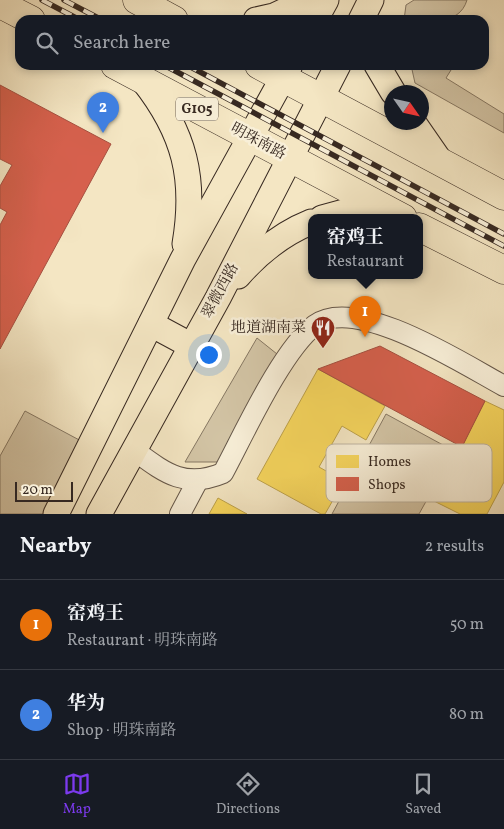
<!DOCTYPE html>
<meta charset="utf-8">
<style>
body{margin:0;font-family:Vollkorn,"Noto Serif SC",serif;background:#20242c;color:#f1f3f6}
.compass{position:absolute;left:384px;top:85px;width:45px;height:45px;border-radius:50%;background:#171b24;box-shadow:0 2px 8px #0003;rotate:124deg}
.scale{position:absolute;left:15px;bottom:12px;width:58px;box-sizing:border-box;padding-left:5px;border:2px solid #372921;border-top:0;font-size:14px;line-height:18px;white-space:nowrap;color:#372921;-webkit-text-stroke:4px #f8efd8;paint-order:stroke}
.you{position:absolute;left:208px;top:354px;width:18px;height:18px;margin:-12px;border:4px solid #fff;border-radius:50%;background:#1a73e8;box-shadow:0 0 0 8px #1a73e833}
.badge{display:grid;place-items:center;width:32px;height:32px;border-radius:50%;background:#7c3aed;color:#fff;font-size:16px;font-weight:700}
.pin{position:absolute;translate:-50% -41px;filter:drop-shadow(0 1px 2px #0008)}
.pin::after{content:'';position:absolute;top:26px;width:18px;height:15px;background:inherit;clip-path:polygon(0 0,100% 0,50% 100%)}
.popup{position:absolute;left:308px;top:214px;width:115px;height:65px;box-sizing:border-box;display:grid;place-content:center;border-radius:10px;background:#171b24;filter:drop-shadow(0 1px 4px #0005);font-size:16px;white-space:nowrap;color:#9ea1a6}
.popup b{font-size:19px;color:#f1f3f6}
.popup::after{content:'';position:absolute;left:50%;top:100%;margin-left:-10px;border:10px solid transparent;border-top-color:#171b24}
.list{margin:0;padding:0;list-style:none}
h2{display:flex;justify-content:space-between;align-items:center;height:65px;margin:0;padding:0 20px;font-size:21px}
h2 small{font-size:16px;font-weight:400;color:#9ea1a6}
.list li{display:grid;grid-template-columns:32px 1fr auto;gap:15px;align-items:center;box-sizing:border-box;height:90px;padding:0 20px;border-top:1px solid #363941}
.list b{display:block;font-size:19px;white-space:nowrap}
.list p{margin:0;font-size:16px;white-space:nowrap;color:#9ea1a6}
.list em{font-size:16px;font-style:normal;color:#9ea1a6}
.icon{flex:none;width:28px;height:28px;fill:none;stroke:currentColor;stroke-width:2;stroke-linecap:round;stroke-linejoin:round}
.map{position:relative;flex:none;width:504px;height:514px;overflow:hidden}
.search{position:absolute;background:#171b24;box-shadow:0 2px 8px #0003;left:15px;right:15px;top:15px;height:55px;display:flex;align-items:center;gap:12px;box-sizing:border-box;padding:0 18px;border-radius:15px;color:#9ea1a6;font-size:19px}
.sheet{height:245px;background:#171b24}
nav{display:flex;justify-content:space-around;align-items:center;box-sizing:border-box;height:70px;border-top:1px solid #363941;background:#171b24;font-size:14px;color:#9ea1a6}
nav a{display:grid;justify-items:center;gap:2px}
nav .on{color:#7c3aed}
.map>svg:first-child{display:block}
.green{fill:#d4c6a7;stroke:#867864}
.homes{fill:#f6d55c;stroke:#bda14a}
.shops{fill:#d6604d;stroke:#a65040}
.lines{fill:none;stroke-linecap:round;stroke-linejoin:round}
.minor-casing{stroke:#66584a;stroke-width:22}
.major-casing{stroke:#372921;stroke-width:27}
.highway-casing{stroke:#372921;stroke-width:29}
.minor{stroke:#f8efd8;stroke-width:20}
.major{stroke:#f4e6c3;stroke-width:25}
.highway{stroke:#f4e6c3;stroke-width:28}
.rail-casing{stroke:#372921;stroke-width:5.5}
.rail{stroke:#f8efd8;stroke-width:4;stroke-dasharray:11;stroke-linecap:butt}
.labels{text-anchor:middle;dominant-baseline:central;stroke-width:5;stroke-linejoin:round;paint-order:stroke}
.shield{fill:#f8efd8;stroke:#716458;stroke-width:1}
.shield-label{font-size:14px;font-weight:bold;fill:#372921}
.street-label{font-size:15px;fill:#372921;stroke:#f8efd8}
.poi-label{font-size:15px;fill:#372921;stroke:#f8efd8;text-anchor:end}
.key{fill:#f8efd8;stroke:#beb4a1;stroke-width:1}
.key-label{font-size:14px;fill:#372921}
</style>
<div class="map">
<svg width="504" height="514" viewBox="0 0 504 514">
<rect width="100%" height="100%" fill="#f4e6c3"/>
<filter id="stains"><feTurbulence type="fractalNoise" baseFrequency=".004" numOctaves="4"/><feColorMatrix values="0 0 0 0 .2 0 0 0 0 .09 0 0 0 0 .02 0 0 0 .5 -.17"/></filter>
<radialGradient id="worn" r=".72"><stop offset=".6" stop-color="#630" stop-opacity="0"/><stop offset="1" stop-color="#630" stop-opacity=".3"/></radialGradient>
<g class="green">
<path d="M 414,0 L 467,0 C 459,27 427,20 404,20 L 406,5 Z"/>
<path d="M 411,65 L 441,65 L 451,70 L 446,78 L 504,114 L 504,133 L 415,83 Z"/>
<path d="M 257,338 L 282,358 L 222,462 L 185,462 Z"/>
<path d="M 25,411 L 83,442 L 46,514 L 0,514 L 0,456 Z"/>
<path d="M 386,414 L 454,451 L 419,514 L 332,514 Z"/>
</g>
<g class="homes">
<path d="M 318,369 L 385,406 L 366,440 L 342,426 L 319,467 L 344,481 L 325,514 L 321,514 L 257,479 Z"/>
<path d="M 485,401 L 504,410 L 504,482 L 487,514 L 460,514 L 434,501 Z"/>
<path d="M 218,498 L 247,514 L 209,514 Z"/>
</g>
<g class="shops">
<path d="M 0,85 L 111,144 L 0,349 L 0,225 L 7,212 L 0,208 L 0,186 L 12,165 L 0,159 Z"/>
<path d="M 380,346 L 485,401 L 462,447 L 318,369 Z"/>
</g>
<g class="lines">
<defs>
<g id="minor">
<path d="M 135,451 C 165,473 185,489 223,473 C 244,434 282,350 315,325 C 356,294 465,365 504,386"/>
<path d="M 180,514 L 198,480"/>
</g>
<g id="major">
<path d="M 256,20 L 274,16 L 308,0"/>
<path d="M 315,20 L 326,0"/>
<path d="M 361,20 L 371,0"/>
<path d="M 377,65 L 393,92"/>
<path d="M 143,80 C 185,133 196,179 185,244"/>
<path d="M 413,122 L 440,161"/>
<path d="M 322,218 L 355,209 L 382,208"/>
<path d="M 238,276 C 259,252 281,234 311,222"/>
<path d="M 151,324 L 190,345"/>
<path d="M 56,514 L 183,259 L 290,65"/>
<path d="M 99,514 L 218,298 L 338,65"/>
</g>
<g id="highway">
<path d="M 137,0 L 174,20"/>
<path d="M 0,4 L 31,20"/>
<path d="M 115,65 L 403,218"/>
<path d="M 259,65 L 504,196"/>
<path d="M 419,227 L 504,270"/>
</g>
</defs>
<use href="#minor" class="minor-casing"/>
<use href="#major" class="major-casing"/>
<use href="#highway" class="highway-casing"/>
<use href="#minor" class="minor"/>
<use href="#major" class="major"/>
<use href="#highway" class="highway"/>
<defs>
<g id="rail">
<path d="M 42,0 L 80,20"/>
<path d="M 64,0 L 102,20"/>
<path d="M 164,65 L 504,246"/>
<path d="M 187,65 L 504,234"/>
</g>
</defs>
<use href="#rail" class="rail-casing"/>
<use href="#rail" class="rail"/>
</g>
<defs>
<symbol id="restaurant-pin" viewBox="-11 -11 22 30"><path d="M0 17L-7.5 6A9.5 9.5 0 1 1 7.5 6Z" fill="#8f2418" stroke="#f8efd8"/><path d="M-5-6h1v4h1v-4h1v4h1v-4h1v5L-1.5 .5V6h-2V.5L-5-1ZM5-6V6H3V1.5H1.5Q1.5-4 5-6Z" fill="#fff"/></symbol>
</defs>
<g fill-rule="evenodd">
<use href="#restaurant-pin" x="309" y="314" width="28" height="38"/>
</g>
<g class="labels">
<rect class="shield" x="176" y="97.5" width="42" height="23" rx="4"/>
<g class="shield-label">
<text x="197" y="109">G105</text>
</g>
<g class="street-label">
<text transform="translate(258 142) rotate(28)">明珠南路</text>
<text transform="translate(221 291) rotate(-62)">翠微西路</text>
</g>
<g class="poi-label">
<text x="306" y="328">地道湖南菜</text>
</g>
</g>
<rect x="326" y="444" width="166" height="58" rx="8" class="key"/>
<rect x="336" y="455" width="23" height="13" fill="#f6d55c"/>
<rect x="336" y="477" width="23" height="14" fill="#d6604d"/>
<g class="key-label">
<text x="368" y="466">Homes</text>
<text x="368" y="489">Shops</text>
</g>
<rect width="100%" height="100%" filter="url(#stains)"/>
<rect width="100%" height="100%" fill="url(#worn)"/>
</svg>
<svg class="compass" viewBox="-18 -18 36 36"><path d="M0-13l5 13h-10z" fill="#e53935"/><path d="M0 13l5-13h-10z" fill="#9ea1a6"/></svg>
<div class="scale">20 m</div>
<div class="you"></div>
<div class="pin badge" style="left:365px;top:337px;background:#e8710a">1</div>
<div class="popup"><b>窑鸡王</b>Restaurant</div>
<div class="pin badge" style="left:103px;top:133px;background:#3f7fe0">2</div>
<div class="search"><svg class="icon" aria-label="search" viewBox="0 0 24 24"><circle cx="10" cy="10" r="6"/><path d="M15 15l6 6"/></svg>Search here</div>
</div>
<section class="sheet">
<h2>Nearby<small>2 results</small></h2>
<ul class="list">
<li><span class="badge" style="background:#e8710a">1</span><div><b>窑鸡王</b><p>Restaurant · 明珠南路</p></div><em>50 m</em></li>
<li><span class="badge" style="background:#3f7fe0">2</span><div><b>华为</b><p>Shop · 明珠南路</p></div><em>80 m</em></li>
</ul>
</section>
<nav>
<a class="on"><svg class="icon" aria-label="map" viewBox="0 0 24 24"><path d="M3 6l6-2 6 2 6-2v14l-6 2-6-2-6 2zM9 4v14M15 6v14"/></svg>Map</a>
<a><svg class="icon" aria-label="directions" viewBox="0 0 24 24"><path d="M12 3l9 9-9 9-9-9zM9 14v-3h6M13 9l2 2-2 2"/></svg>Directions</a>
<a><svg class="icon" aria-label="saved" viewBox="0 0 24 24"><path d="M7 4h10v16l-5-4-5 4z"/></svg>Saved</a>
</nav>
